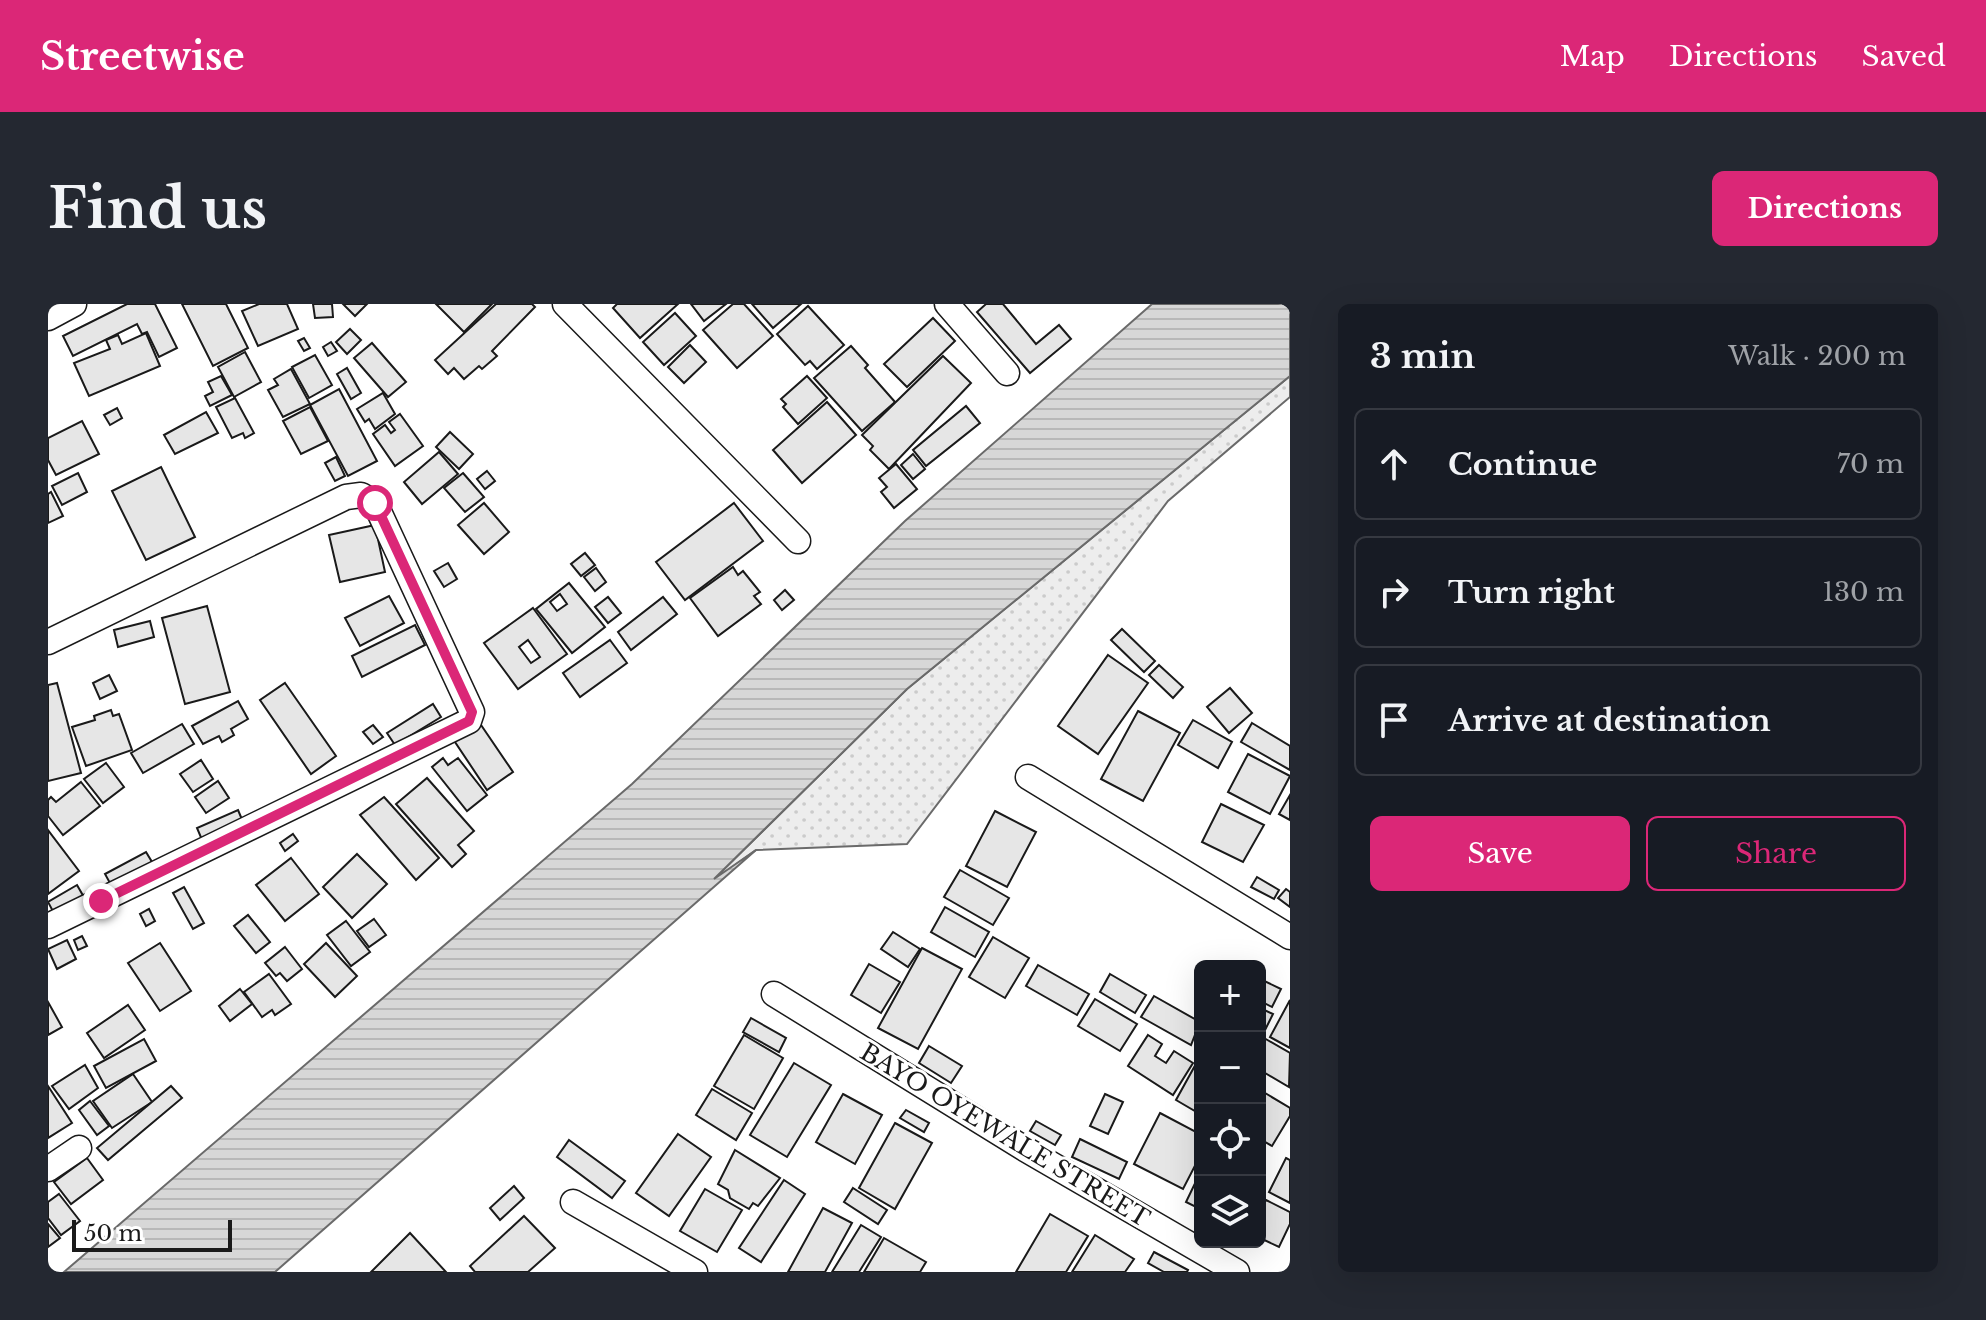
<!DOCTYPE html>
<meta charset="utf-8">
<style>
body{margin:0;font-family:"Libre Baskerville",serif;background:#242831;color:#f1f3f6}
.controls{position:absolute;right:24px;bottom:24px;display:grid;overflow:hidden;border-radius:12px;box-shadow:0 8px 32px #0002}
.controls button{width:72px;height:72px;display:grid;place-items:center;padding:0;border:0;border-bottom:2px solid #363941;background:#171b24;color:#f1f3f6;font:40px sans-serif}
.scale{position:absolute;left:24px;bottom:20px;width:160px;box-sizing:border-box;padding-left:8px;border:4px solid #1a1a1a;border-top:0;font-size:22px;line-height:28px;white-space:nowrap;color:#1a1a1a;-webkit-text-stroke:6px #fff;paint-order:stroke}
.stop{position:absolute;width:24px;height:24px;margin:-18px;border:6px solid #db2777;border-radius:50%;background:#fff}
.stop.end{background:#db2777;border-color:#fff;box-shadow:0 2px 8px #0008}
.list{margin:0;padding:0;list-style:none}
h2{display:flex;justify-content:space-between;align-items:center;height:104px;margin:0;padding:0 32px;font-size:34px}
h2 small{font-size:26px;font-weight:400;color:#9ea1a6}
.list li{display:grid;grid-template-columns:52px 1fr auto;gap:24px;align-items:center;box-sizing:border-box;height:112px;margin:0 16px 16px;padding:0 16px;border:2px solid #363941;border-radius:12px}
.list b{display:block;font-size:30px;white-space:nowrap}
.list em{font-size:26px;font-style:normal;color:#9ea1a6}
.actions{display:flex;gap:16px;padding:24px 32px}
.actions a{flex:1;padding:18px 0;border:2px solid #db2777;border-radius:12px;text-align:center;font-size:28px;color:#db2777}
.actions .main{background:#db2777;color:#fff}
.icon{flex:none;width:44px;height:44px;fill:none;stroke:currentColor;stroke-width:2;stroke-linecap:round;stroke-linejoin:round}
.map{position:relative;flex:none;width:1242px;height:968px;overflow:hidden;border-radius:12px}
header{display:flex;align-items:center;gap:48px;box-sizing:border-box;height:112px;padding:0 40px;background:#db2777;color:#fff}
header strong{font-size:38px}
nav{display:flex;gap:44px;margin-inline-start:auto;font-size:28px}
.intro{display:flex;align-items:center;justify-content:space-between;box-sizing:border-box;height:192px;padding:0 48px}
h1{margin:0;font-size:56px}
.button{padding:20px 36px;border-radius:12px;background:#db2777;color:#fff;font-size:28px;font-weight:700}
main{display:flex;gap:48px;padding:0 48px}
aside{flex:1;background:#171b24;border-radius:12px;box-shadow:0 8px 32px #0002}
.map>svg:first-child{display:block}
.grass{fill:url(#grass-dots);stroke:#6a6a6a;stroke-width:2}
.water{fill:url(#water-rules);stroke:#6a6a6a;stroke-width:2}
.building{fill:#e6e6e6;stroke:#1a1a1a;stroke-width:2;fill-rule:evenodd}
.lines{fill:none;stroke-linecap:round;stroke-linejoin:round}
.minor-casing{stroke:#1a1a1a;stroke-width:27}
.minor{stroke:#fff;stroke-width:24}
.route{stroke:#db2777;stroke-width:10}
.labels{text-anchor:middle;dominant-baseline:central;stroke-width:6;stroke-linejoin:round;paint-order:stroke}
.street-label{font-size:24px;fill:#1a1a1a;stroke:#fff}
</style>
<header>
<strong>Streetwise</strong>
<nav><a>Map</a><a>Directions</a><a>Saved</a></nav>
</header>
<div class="intro"><h1>Find us</h1><a class="button">Directions</a></div>
<main>
<div class="map">
<svg width="1242" height="968" viewBox="0 0 1242 968">
<defs>
<pattern id="grass-dots" width="8" height="8" patternUnits="userSpaceOnUse" patternTransform="scale(2)"><rect width="8" height="8" fill="#ededed"/><path d="M2 2h.1M6 6h.1" fill="none" stroke="#cbcbcb" stroke-width="1.8" stroke-linecap="round"/></pattern>
<pattern id="water-rules" width="6" height="5" patternUnits="userSpaceOnUse" patternTransform="scale(2)"><rect width="6" height="5" fill="#d7d7d7"/><path d="M0 2.5h6" fill="none" stroke="#b8b8b8"/></pattern>
</defs>
<rect width="100%" height="100%" fill="#fff"/>
<path class="grass" d="M 1242,72 L 1242,93 L 1120,197 L 859,540 L 708,546 L 661,580 L 859,385 Z"/>
<path class="water" d="M 1104,0 L 1242,0 L 1242,72 L 859,385 L 666,575 L 708,546 L 227,968 L 16,968 L 584,480 L 857,217 Z"/>
<g class="building">
<path d="M 79,0 L 107,0 L 129,44 L 111,53 L 99,28 L 94,30 L 89,20 L 25,52 L 15,32 Z"/>
<path d="M 134,0 L 178,0 L 200,44 L 165,62 Z"/>
<path d="M 211,0 L 239,0 L 250,25 L 210,42 L 194,7 Z"/>
<path d="M 265,0 L 284,0 L 285,13 L 267,14 Z"/>
<path d="M 295,0 L 319,0 L 307,12 Z"/>
<path d="M 388,0 L 444,0 L 416,28 Z"/>
<path d="M 448,0 L 484,0 L 487,3 L 444,47 L 449,52 L 434,65 L 431,62 L 416,75 L 406,64 L 400,70 L 387,56 Z"/>
<path d="M 569,0 L 630,0 L 592,34 L 565,4 Z"/>
<path d="M 643,0 L 678,0 L 656,17 Z"/>
<path d="M 685,0 L 696,0 L 725,32 L 689,64 L 655,26 Z"/>
<path d="M 704,0 L 753,0 L 725,24 Z"/>
<path d="M 938,0 L 955,0 L 988,40 L 1011,21 L 1023,35 L 982,69 L 929,8 Z"/>
<path d="M 760,2 L 796,41 L 769,65 L 762,57 L 757,61 L 729,30 Z"/>
<path d="M 627,9 L 648,32 L 616,61 L 595,38 Z"/>
<path d="M 885,14 L 907,37 L 859,83 L 836,60 Z"/>
<path d="M 302,25 L 313,36 L 299,50 L 288,38 Z"/>
<path d="M 98,29 L 112,62 L 41,92 L 26,59 L 62,45 L 58,36 L 70,31 L 74,40 Z"/>
<path d="M 256,34 L 262,44 L 256,47 L 250,37 Z"/>
<path d="M 283,38 L 289,47 L 280,52 L 275,43 Z"/>
<path d="M 324,39 L 358,78 L 340,93 L 306,54 Z"/>
<path d="M 642,41 L 658,58 L 636,79 L 620,63 Z"/>
<path d="M 803,42 L 820,61 L 817,64 L 847,98 L 814,127 L 766,74 Z"/>
<path d="M 197,48 L 213,78 L 186,93 L 170,63 Z"/>
<path d="M 267,51 L 284,81 L 261,94 L 244,63 Z"/>
<path d="M 895,52 L 923,79 L 841,165 L 822,146 L 825,142 L 814,131 Z"/>
<path d="M 299,64 L 313,89 L 303,95 L 289,70 Z"/>
<path d="M 243,65 L 262,100 L 235,113 L 220,86 L 230,81 L 226,75 Z"/>
<path d="M 173,72 L 184,91 L 162,102 L 157,92 L 165,88 L 160,78 Z"/>
<path d="M 759,72 L 779,94 L 750,120 L 735,103 L 738,100 L 733,95 Z"/>
<path d="M 291,85 L 329,157 L 300,172 L 262,101 Z"/>
<path d="M 335,89 L 347,110 L 327,125 L 321,115 L 317,118 L 309,105 Z"/>
<path d="M 187,94 L 206,129 L 197,134 L 195,129 L 184,134 L 168,103 Z"/>
<path d="M 779,98 L 808,131 L 754,179 L 725,146 Z"/>
<path d="M 918,102 L 932,119 L 878,162 L 865,146 Z"/>
<path d="M 262,103 L 280,137 L 253,150 L 235,117 Z"/>
<path d="M 69,104 L 74,114 L 62,121 L 56,111 Z"/>
<path d="M 158,108 L 170,129 L 127,150 L 116,131 Z"/>
<path d="M 352,110 L 375,142 L 347,162 L 325,130 L 337,121 L 343,129 L 347,126 L 341,118 Z"/>
<path d="M 34,117 L 51,150 L 8,171 L 0,156 L 0,134 Z"/>
<path d="M 402,128 L 425,150 L 411,165 L 388,143 Z"/>
<path d="M 391,148 L 410,170 L 374,200 L 356,178 Z"/>
<path d="M 865,150 L 877,165 L 865,175 L 853,161 Z"/>
<path d="M 288,153 L 297,172 L 287,177 L 277,159 Z"/>
<path d="M 848,160 L 869,185 L 846,204 L 833,188 L 839,183 L 831,174 Z"/>
<path d="M 113,163 L 147,233 L 98,256 L 64,187 Z"/>
<path d="M 439,167 L 447,177 L 437,185 L 429,175 Z"/>
<path d="M 30,169 L 39,188 L 14,201 L 4,182 Z"/>
<path d="M 415,169 L 436,193 L 417,208 L 396,184 Z"/>
<path d="M 3,188 L 15,212 L 0,219 L 0,190 Z"/>
<path d="M 436,199 L 461,228 L 436,250 L 410,221 Z"/>
<path d="M 686,199 L 715,237 L 637,296 L 608,258 Z"/>
<path d="M 327,221 L 337,268 L 292,278 L 281,231 Z"/>
<path d="M 537,249 L 547,261 L 533,272 L 523,260 Z"/>
<path d="M 400,259 L 409,275 L 396,283 L 386,267 Z"/>
<path d="M 685,263 L 690,271 L 695,267 L 712,288 L 706,292 L 713,300 L 670,332 L 642,294 Z"/>
<path d="M 548,264 L 558,278 L 547,287 L 536,273 Z"/>
<path d="M 521,279 L 557,323 L 524,349 L 488,305 ZM 512,290 L 519,300 L 509,307 L 502,298 Z"/>
<path d="M 737,286 L 746,296 L 734,306 L 726,296 Z"/>
<path d="M 341,292 L 356,319 L 312,342 L 297,314 Z"/>
<path d="M 560,293 L 573,309 L 560,319 L 547,303 Z"/>
<path d="M 615,293 L 629,310 L 583,346 L 570,328 Z"/>
<path d="M 159,302 L 182,388 L 137,400 L 114,314 Z"/>
<path d="M 485,304 L 519,350 L 470,385 L 436,339 ZM 480,336 L 492,353 L 483,359 L 471,343 Z"/>
<path d="M 102,317 L 106,333 L 70,343 L 66,326 Z"/>
<path d="M 367,321 L 377,341 L 314,373 L 304,352 Z"/>
<path d="M 1074,325 L 1107,357 L 1096,368 L 1063,336 Z"/>
<path d="M 562,336 L 579,359 L 532,393 L 515,369 Z"/>
<path d="M 1060,351 L 1100,379 L 1050,450 L 1010,422 Z"/>
<path d="M 1111,361 L 1135,383 L 1125,394 L 1101,371 Z"/>
<path d="M 61,371 L 69,387 L 52,395 L 45,379 Z"/>
<path d="M 9,379 L 33,469 L 0,477 L 0,381 Z"/>
<path d="M 237,379 L 288,452 L 263,470 L 212,396 Z"/>
<path d="M 1182,384 L 1204,409 L 1181,429 L 1159,403 Z"/>
<path d="M 190,397 L 200,415 L 183,425 L 186,431 L 174,438 L 171,432 L 155,440 L 144,422 Z"/>
<path d="M 385,400 L 393,413 L 347,441 L 339,429 Z"/>
<path d="M 63,406 L 65,412 L 71,410 L 84,446 L 38,462 L 24,423 L 47,416 L 46,412 Z"/>
<path d="M 1090,407 L 1132,429 L 1095,497 L 1053,475 Z"/>
<path d="M 1145,416 L 1184,438 L 1170,464 L 1130,441 Z"/>
<path d="M 431,418 L 465,468 L 439,486 L 405,435 Z"/>
<path d="M 1204,419 L 1242,442 L 1242,466 L 1193,438 Z"/>
<path d="M 134,420 L 146,440 L 95,469 L 83,449 Z"/>
<path d="M 325,421 L 335,433 L 325,440 L 315,428 Z"/>
<path d="M 1200,450 L 1242,472 L 1222,510 L 1180,488 Z"/>
<path d="M 395,454 L 400,461 L 410,454 L 439,491 L 419,507 L 384,463 Z"/>
<path d="M 153,456 L 165,475 L 145,488 L 132,470 Z"/>
<path d="M 58,459 L 76,483 L 55,499 L 36,475 Z"/>
<path d="M 379,474 L 426,527 L 410,541 L 418,550 L 404,563 L 348,500 Z"/>
<path d="M 170,477 L 181,494 L 158,509 L 147,493 Z"/>
<path d="M 33,478 L 52,502 L 15,531 L 0,512 L 0,496 L 3,493 L 8,498 Z"/>
<path d="M 1242,491 L 1242,516 L 1231,510 Z"/>
<path d="M 336,493 L 391,554 L 368,576 L 312,511 Z"/>
<path d="M 1173,500 L 1216,521 L 1195,558 L 1154,538 Z"/>
<path d="M 190,506 L 198,525 L 157,543 L 149,524 Z"/>
<path d="M 947,507 L 988,528 L 959,583 L 918,562 Z"/>
<path d="M 0,526 L 31,567 L 0,590 Z"/>
<path d="M 245,530 L 250,537 L 237,547 L 232,539 Z"/>
<path d="M 98,548 L 104,558 L 63,581 L 57,570 Z"/>
<path d="M 309,550 L 339,580 L 304,614 L 275,583 Z"/>
<path d="M 243,554 L 271,590 L 237,617 L 208,581 Z"/>
<path d="M 912,566 L 961,594 L 945,621 L 896,593 Z"/>
<path d="M 1209,573 L 1231,586 L 1226,595 L 1203,583 Z"/>
<path d="M 29,581 L 37,595 L 8,613 L 0,598 Z"/>
<path d="M 136,583 L 156,619 L 145,625 L 125,589 Z"/>
<path d="M 1238,585 L 1242,588 L 1242,603 L 1230,594 Z"/>
<path d="M 897,603 L 941,628 L 927,653 L 883,628 Z"/>
<path d="M 101,605 L 107,617 L 98,622 L 92,610 Z"/>
<path d="M 200,611 L 222,638 L 208,649 L 186,622 Z"/>
<path d="M 326,615 L 338,631 L 321,643 L 309,627 Z"/>
<path d="M 298,617 L 322,648 L 303,662 L 279,631 Z"/>
<path d="M 845,628 L 872,645 L 860,663 L 833,645 Z"/>
<path d="M 34,632 L 39,642 L 30,646 L 26,636 Z"/>
<path d="M 945,633 L 981,654 L 957,694 L 921,673 Z"/>
<path d="M 19,636 L 28,655 L 9,665 L 0,645 Z"/>
<path d="M 112,639 L 143,687 L 112,707 L 80,659 Z"/>
<path d="M 278,639 L 309,672 L 287,693 L 256,660 Z"/>
<path d="M 237,643 L 254,665 L 239,677 L 232,669 L 228,672 L 217,659 Z"/>
<path d="M 874,644 L 914,665 L 870,745 L 830,724 Z"/>
<path d="M 821,660 L 852,678 L 833,709 L 803,691 Z"/>
<path d="M 990,661 L 1041,690 L 1029,711 L 978,682 Z"/>
<path d="M 221,670 L 243,700 L 227,711 L 224,706 L 214,713 L 196,688 Z"/>
<path d="M 1062,670 L 1098,691 L 1087,709 L 1052,688 Z"/>
<path d="M 1212,675 L 1233,685 L 1224,703 L 1212,697 Z"/>
<path d="M 192,685 L 204,700 L 182,717 L 171,702 Z"/>
<path d="M 1106,692 L 1152,718 L 1143,741 L 1093,713 Z"/>
<path d="M 1047,695 L 1089,720 L 1072,747 L 1030,722 Z"/>
<path d="M 1242,696 L 1242,744 L 1222,733 Z"/>
<path d="M 0,698 L 14,723 L 0,731 Z"/>
<path d="M 80,701 L 97,726 L 56,754 L 39,729 Z"/>
<path d="M 1212,704 L 1225,710 L 1212,736 Z"/>
<path d="M 703,714 L 738,734 L 731,748 L 695,728 Z"/>
<path d="M 696,731 L 735,754 L 706,805 L 666,782 Z"/>
<path d="M 1100,731 L 1114,740 L 1107,752 L 1118,759 L 1126,747 L 1145,759 L 1125,791 L 1080,762 Z"/>
<path d="M 1216,734 L 1242,749 L 1241,783 L 1212,766 L 1212,742 Z"/>
<path d="M 96,735 L 108,757 L 58,784 L 46,762 Z"/>
<path d="M 881,742 L 914,762 L 903,779 L 871,759 Z"/>
<path d="M 1149,758 L 1152,760 L 1152,810 L 1128,796 Z"/>
<path d="M 746,759 L 783,781 L 739,853 L 702,831 Z"/>
<path d="M 37,761 L 50,784 L 21,805 L 4,782 Z"/>
<path d="M 85,770 L 104,798 L 64,824 L 45,797 Z"/>
<path d="M 0,782 L 24,819 L 0,834 Z"/>
<path d="M 123,782 L 134,794 L 60,856 L 49,844 Z"/>
<path d="M 664,785 L 704,809 L 688,836 L 648,811 Z"/>
<path d="M 1212,786 L 1242,804 L 1242,812 L 1224,842 L 1212,835 Z"/>
<path d="M 795,790 L 834,811 L 807,860 L 768,838 Z"/>
<path d="M 1057,790 L 1075,798 L 1060,830 L 1042,822 Z"/>
<path d="M 42,797 L 61,822 L 49,831 L 31,806 Z"/>
<path d="M 858,806 L 881,819 L 876,828 L 852,814 Z"/>
<path d="M 1112,809 L 1152,830 L 1152,852 L 1135,885 L 1086,860 Z"/>
<path d="M 988,817 L 1013,831 L 1007,841 L 982,827 Z"/>
<path d="M 847,819 L 884,839 L 847,905 L 811,884 Z"/>
<path d="M 630,830 L 663,853 L 621,912 L 588,889 Z"/>
<path d="M 1032,835 L 1079,858 L 1071,875 L 1024,853 Z"/>
<path d="M 521,836 L 577,877 L 564,894 L 509,853 Z"/>
<path d="M 687,846 L 732,874 L 710,902 L 705,899 L 701,905 L 682,894 L 680,886 L 670,880 Z"/>
<path d="M 39,854 L 55,876 L 23,900 L 6,878 Z"/>
<path d="M 1238,854 L 1242,856 L 1242,899 L 1221,888 Z"/>
<path d="M 1152,869 L 1152,905 L 1138,898 Z"/>
<path d="M 736,876 L 757,890 L 713,958 L 691,944 Z"/>
<path d="M 466,882 L 476,894 L 452,916 L 442,904 Z"/>
<path d="M 805,884 L 839,906 L 830,920 L 796,898 Z"/>
<path d="M 657,885 L 694,906 L 669,948 L 632,927 Z"/>
<path d="M 11,890 L 32,917 L 13,931 L 0,914 L 0,898 Z"/>
<path d="M 1218,896 L 1242,908 L 1242,920 L 1231,943 L 1212,934 L 1212,908 Z"/>
<path d="M 775,904 L 804,919 L 777,968 L 740,968 Z"/>
<path d="M 1002,910 L 1040,932 L 1018,968 L 968,968 Z"/>
<path d="M 476,912 L 507,944 L 480,968 L 427,968 L 422,962 Z"/>
<path d="M 0,920 L 12,934 L 0,943 Z"/>
<path d="M 813,921 L 833,933 L 811,968 L 784,968 Z"/>
<path d="M 362,929 L 398,968 L 323,968 Z"/>
<path d="M 1047,931 L 1086,955 L 1077,968 L 1024,968 Z"/>
<path d="M 836,934 L 878,958 L 872,968 L 816,968 Z"/>
<path d="M 1106,948 L 1140,966 L 1139,968 L 1116,968 L 1100,959 Z"/>
</g>
<g class="lines">
<defs>
<g id="minor">
<path d="M 517,0 L 750,237"/>
<path d="M 899,0 L 959,69"/>
<path d="M 0,14 L 26,0"/>
<path d="M 0,338 L 298,193 L 313,191 L 327,199 L 424,408 L 421,417 L 0,622"/>
<path d="M 980,473 L 1242,633"/>
<path d="M 726,690 L 977,845 L 1189,968"/>
<path d="M 0,865 L 31,844"/>
<path d="M 525,898 L 647,968"/>
</g>
</defs>
<use href="#minor" class="minor-casing"/>
<use href="#minor" class="minor"/>
</g>
<g class="lines">
<path class="route" d="M 53,597 L 421,417 L 424,408 L 327,199"/>
</g>
<g class="labels">
<g class="street-label">
<text transform="translate(957 831) rotate(31)">BAYO OYEWALE STREET</text>
</g>
</g>
</svg>
<div class="controls">
<button>+</button>
<button>−</button>
<button><svg class="icon" aria-label="locate" viewBox="0 0 24 24"><circle cx="12" cy="12" r="6"/><path d="M12 2v4M12 18v4M2 12h4M18 12h4"/></svg></button>
<button><svg class="icon" aria-label="layers" viewBox="0 0 24 24"><path d="M12 4l9 5-9 5-9-5zM3 14l9 5 9-5"/></svg></button>
</div>
<div class="scale">50 m</div>
<div class="stop" style="left:327px;top:199px"></div>
<div class="stop end" style="left:53px;top:597px"></div>
</div>
<aside>
<h2>3 min<small>Walk · 200 m</small></h2>
<ul class="list">
<li><svg class="icon" aria-label="ahead" viewBox="0 0 24 24"><path d="M12 20V5M6 11l6-6 6 6"/></svg><div><b>Continue</b></div><em>70 m</em></li>
<li><svg class="icon" aria-label="right" viewBox="0 0 24 24"><path d="M7 20v-9h11M14 6l5 5-5 5"/></svg><div><b>Turn right</b></div><em>130 m</em></li>
<li><svg class="icon" aria-label="arrive" viewBox="0 0 24 24"><path d="M6 21V4h12l-3 4 3 4H6"/></svg><div><b>Arrive at destination</b></div></li>
</ul>
<div class="actions"><a class="main">Save</a><a>Share</a></div>
</aside>
</main>
